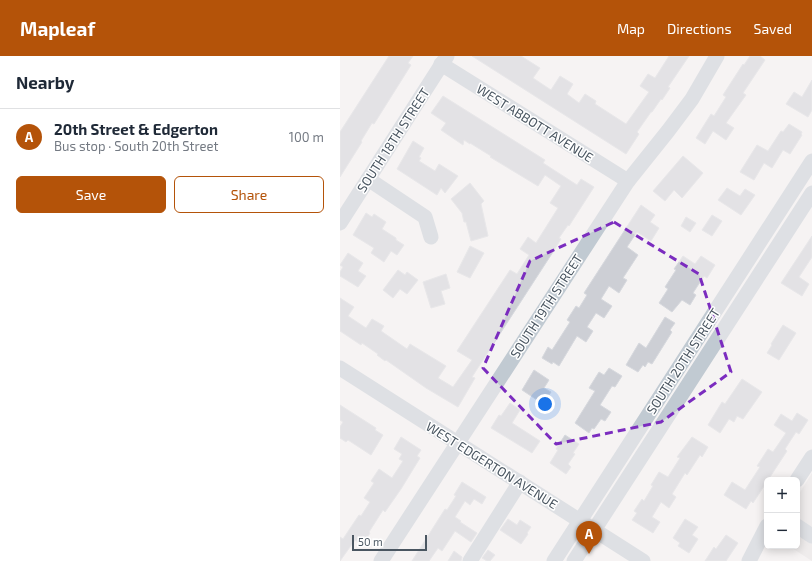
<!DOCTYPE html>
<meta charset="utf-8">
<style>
body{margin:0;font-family:"Exo 2",sans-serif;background:#f6f6f7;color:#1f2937}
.controls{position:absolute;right:12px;bottom:12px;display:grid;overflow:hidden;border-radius:6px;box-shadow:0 2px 10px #0003}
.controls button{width:36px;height:36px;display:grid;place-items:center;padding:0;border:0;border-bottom:1px solid #e0e1e3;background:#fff;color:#1f2937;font:20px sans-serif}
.scale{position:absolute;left:12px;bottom:10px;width:75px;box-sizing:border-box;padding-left:4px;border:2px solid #4a5661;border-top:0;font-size:11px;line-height:14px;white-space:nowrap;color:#4a5661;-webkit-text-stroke:3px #fff;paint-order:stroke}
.you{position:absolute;left:205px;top:348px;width:14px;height:14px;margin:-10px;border:3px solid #fff;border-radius:50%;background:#1a73e8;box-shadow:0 0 0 6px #1a73e833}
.badge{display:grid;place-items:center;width:26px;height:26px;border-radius:50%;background:#b45309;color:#fff;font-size:13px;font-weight:700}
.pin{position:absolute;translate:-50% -33px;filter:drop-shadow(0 1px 2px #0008)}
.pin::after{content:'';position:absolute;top:21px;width:14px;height:12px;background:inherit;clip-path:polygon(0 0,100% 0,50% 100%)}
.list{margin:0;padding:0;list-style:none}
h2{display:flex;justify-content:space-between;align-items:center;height:52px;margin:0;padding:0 16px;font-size:17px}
h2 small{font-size:13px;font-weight:400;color:#747a83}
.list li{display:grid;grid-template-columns:26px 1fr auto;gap:12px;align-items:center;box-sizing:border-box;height:56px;padding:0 16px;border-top:1px solid #e0e1e3}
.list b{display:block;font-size:15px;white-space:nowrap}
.list p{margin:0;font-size:13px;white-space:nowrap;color:#747a83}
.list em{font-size:13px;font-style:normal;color:#747a83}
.actions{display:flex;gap:8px;padding:12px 16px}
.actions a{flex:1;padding:9px 0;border:1px solid #b45309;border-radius:6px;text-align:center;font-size:14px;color:#b45309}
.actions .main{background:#b45309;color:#fff}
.map{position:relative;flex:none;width:472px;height:505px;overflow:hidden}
header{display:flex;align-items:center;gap:24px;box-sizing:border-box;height:56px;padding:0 20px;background:#b45309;color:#fff}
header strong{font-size:19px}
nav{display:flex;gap:22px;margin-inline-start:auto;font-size:14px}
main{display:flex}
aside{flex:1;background:#fff}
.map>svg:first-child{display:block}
.education{fill:#e6e4e5}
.building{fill:#cdcfd5;stroke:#d7d9de}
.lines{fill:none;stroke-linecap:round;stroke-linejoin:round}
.minor{stroke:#c1cad2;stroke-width:15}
.marked{fill:none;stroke:#7b2cbf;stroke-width:3;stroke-dasharray:8 5;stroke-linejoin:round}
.labels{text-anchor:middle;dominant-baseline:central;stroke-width:3;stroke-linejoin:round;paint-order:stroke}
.street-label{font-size:13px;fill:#4a5661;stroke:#fff}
</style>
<header>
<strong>Mapleaf</strong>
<nav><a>Map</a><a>Directions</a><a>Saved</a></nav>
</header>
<main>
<aside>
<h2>Nearby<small></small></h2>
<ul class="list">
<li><span class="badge">A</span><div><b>20th Street &amp; Edgerton</b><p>Bus stop · South 20th Street</p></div><em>100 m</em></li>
</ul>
<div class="actions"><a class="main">Save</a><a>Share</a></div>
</aside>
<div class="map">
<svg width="472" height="505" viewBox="0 0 472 505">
<rect width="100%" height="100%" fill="#f5f3f3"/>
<path class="education" d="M 472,417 L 472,505 L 449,490 L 457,490 L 457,441 Z"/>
<g class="building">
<path d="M 49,0 L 73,0 L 68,7 L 71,9 L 34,68 L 32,67 L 21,85 L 22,86 L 0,121 L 0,76 Z"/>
<path d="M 132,0 L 181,0 L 200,12 L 193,22 L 211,34 L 220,20 L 233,28 L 227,38 L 239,47 L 245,38 L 256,45 L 255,48 L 286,68 L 309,36 L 300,30 L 308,18 L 315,22 L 329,0 L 349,0 L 328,31 L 330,32 L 322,44 L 321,43 L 312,56 L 311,56 L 297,76 L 299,78 L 286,98 Z"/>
<path d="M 410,0 L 420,0 L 425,4 L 403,37 L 406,39 L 386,67 L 394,72 L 386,84 L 373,75 L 365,88 L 356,82 L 371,58 L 374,60 L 386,41 L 383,39 L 403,8 L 404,9 Z"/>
<path d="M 472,24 L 472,54 L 468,61 L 446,48 L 454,36 L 462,41 Z"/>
<path d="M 103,40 L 205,104 L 203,107 L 237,129 L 241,123 L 254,131 L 229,170 L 228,169 L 219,182 L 221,183 L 213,196 L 132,321 L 135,322 L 118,351 L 86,332 L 46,304 L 45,305 L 37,299 L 38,298 L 22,287 L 21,289 L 0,275 L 0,242 L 14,251 L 8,260 L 26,272 L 32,263 L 44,270 L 41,275 L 67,293 L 70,288 L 106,310 L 98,322 L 113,331 L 132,304 L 117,295 L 170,214 L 177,218 L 189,199 L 180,193 L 188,181 L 196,187 L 218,152 L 210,147 L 221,130 L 205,119 L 198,130 L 150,101 L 151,100 L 130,87 L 130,88 L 124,84 L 123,89 L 101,74 L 106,67 L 91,57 Z"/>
<path d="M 449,68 L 462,76 L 461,78 L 462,79 L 450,98 L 443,94 L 432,112 L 424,107 L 414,124 L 400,116 L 417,89 L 428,95 L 441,75 L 443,76 Z"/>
<path d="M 73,85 L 84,92 L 79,101 L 81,102 L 79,105 L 95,115 L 99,108 L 118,120 L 105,137 L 101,132 L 97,139 L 57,113 Z"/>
<path d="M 343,100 L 363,117 L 342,142 L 334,134 L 325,145 L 313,135 Z"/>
<path d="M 130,127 L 144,145 L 141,148 L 148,180 L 131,185 L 126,166 L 124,166 L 122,157 L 111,143 Z"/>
<path d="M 387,132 L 400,140 L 405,133 L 415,139 L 401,159 L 378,144 Z"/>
<path d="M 301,149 L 315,159 L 310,166 L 319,172 L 311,185 L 297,176 L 287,191 L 298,199 L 283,222 L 287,224 L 279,237 L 269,230 L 261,243 L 272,250 L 264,262 L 256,257 L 247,271 L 253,275 L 246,286 L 237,280 L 219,310 L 213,306 L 212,308 L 202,302 L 208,291 L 212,294 L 214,291 L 230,266 L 227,264 L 236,250 L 239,252 L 247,239 L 244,237 Z"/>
<path d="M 26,157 L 32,161 L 34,158 L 46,166 L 42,173 L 56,182 L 56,184 L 64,189 L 57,199 L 51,195 L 44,206 L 31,197 L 34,192 L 13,179 Z"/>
<path d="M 372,159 L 382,165 L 372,180 L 362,174 Z"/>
<path d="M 346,161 L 356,167 L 350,176 L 341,170 Z"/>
<path d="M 472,180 L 472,201 L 459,221 L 469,228 L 462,240 L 441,227 Z"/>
<path d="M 130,190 L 144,197 L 130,222 L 117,216 Z"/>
<path d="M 8,197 L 23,207 L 18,215 L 26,220 L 18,231 L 0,220 L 0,216 L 3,211 L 0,209 Z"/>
<path d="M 343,200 L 355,208 L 361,200 L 375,209 L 367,222 L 364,220 L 353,237 L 356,239 L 350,249 L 342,244 L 332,256 L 319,247 L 328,233 L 325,231 L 336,214 L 334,213 Z"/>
<path d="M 58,214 L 65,219 L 67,216 L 78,224 L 67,238 L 60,233 L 53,242 L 43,234 Z"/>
<path d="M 106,218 L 110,232 L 101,235 L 105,248 L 91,252 L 83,226 Z"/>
<path d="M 325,261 L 335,267 L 330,274 L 332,276 L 312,308 L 308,306 L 305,311 L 303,309 L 298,316 L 286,309 L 299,287 L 306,292 Z"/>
<path d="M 443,269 L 456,277 L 439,304 L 427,297 L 432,289 L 431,288 Z"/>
<path d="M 269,312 L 282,320 L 275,331 L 272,330 L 260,349 L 271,356 L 265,365 L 261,363 L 254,373 L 252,372 L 249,377 L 235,367 L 255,335 L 249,332 L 259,316 L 264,319 Z"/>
<path d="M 194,314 L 209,324 L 204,332 L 211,336 L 203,348 L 182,334 Z"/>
<path d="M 402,323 L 422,336 L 403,363 L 397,360 L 394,366 L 389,363 L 380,377 L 368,369 L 382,346 L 385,348 Z"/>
<path d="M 170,347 L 180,354 L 172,367 L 200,385 L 192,397 L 151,372 L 159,359 L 161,360 Z"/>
<path d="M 0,349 L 36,372 L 35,374 L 43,379 L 31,399 L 8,384 L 6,386 L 0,382 L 0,371 L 3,366 L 0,364 Z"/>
<path d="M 457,357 L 468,364 L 459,378 L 456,376 L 445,393 L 447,395 L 413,447 L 411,445 L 406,453 L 384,439 L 392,426 L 405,434 L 420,411 L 417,410 L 428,393 L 433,396 L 446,377 L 434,369 L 441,358 L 452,365 Z"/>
<path d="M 225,379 L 239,388 L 233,397 L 235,398 L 228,408 L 231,411 L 226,418 L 210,407 L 218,394 L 216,393 Z"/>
<path d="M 61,381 L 81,394 L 77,400 L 80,402 L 61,433 L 45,456 L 43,454 L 29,476 L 30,477 L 23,489 L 15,484 L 0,505 L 0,481 L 3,483 L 19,459 L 21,460 L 30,446 L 24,442 L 34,427 L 31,425 L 39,413 L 52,422 L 63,405 L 59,403 L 62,398 L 54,393 Z"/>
<path d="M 352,381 L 368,391 L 362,401 L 360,399 L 347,419 L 345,417 L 332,438 L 336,441 L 329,452 L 321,446 L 312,461 L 320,466 L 313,477 L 292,464 L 297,457 L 294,455 L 302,443 L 304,445 L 313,430 L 311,429 L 319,416 L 328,421 L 340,402 L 337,401 Z"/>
<path d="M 122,426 L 146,441 L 142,448 L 134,443 L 130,449 L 125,445 L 115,461 L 121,465 L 120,466 L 137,477 L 131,486 L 115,475 L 102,495 L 98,492 L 89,505 L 72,505 L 105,453 L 107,454 L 116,440 L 114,439 Z"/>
<path d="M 168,463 L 177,469 L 180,464 L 191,471 L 187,477 L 188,478 L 181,488 L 160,474 Z"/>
<path d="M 345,463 L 358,471 L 352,479 L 358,483 L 349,497 L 338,490 L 340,487 L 333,482 Z"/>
<path d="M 386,479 L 398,487 L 386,505 L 365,505 L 374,491 L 376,493 Z"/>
<path d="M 148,494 L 155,499 L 150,505 L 147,505 L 142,502 Z"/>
<path d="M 114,495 L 122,501 L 121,505 L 108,505 Z"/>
</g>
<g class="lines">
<g class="minor">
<path d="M 101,8 L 288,125"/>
<path d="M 28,123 L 85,161 L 91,181"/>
<path d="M 0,167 L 107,0"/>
<path d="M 0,312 L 303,505"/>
<path d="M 457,424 L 472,401"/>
<path d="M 457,470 L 472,480"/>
<path d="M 41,505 L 288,125 L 328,75 L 352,43 L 377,0"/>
<path d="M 130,505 L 180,426"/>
<path d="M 214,505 L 472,105"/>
<path d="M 234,505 L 472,137"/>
<path d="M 409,505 L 427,470"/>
</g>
</g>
<path d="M0 0H472V505H0ZM 274,166 L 359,218 L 391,316 L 321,366 L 216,388 L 143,312 L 190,205 Z" fill="#f5f3f3" fill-opacity=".55" fill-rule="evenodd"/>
<path class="marked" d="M 274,166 L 359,218 L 391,316 L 321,366 L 216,388 L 143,312 L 190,205 Z"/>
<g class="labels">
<g class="street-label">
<text transform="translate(195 67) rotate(32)">WEST ABBOTT AVENUE</text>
<text transform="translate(53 84) rotate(-57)">SOUTH 18TH STREET</text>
<text transform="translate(206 250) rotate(-57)">SOUTH 19TH STREET</text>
<text transform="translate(343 305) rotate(-57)">SOUTH 20TH STREET</text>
<text transform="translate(152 409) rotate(32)">WEST EDGERTON AVENUE</text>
</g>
</g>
</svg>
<div class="controls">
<button>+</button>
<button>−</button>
</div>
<div class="scale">50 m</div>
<div class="you"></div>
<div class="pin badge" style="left:249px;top:498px">A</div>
</div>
</main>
